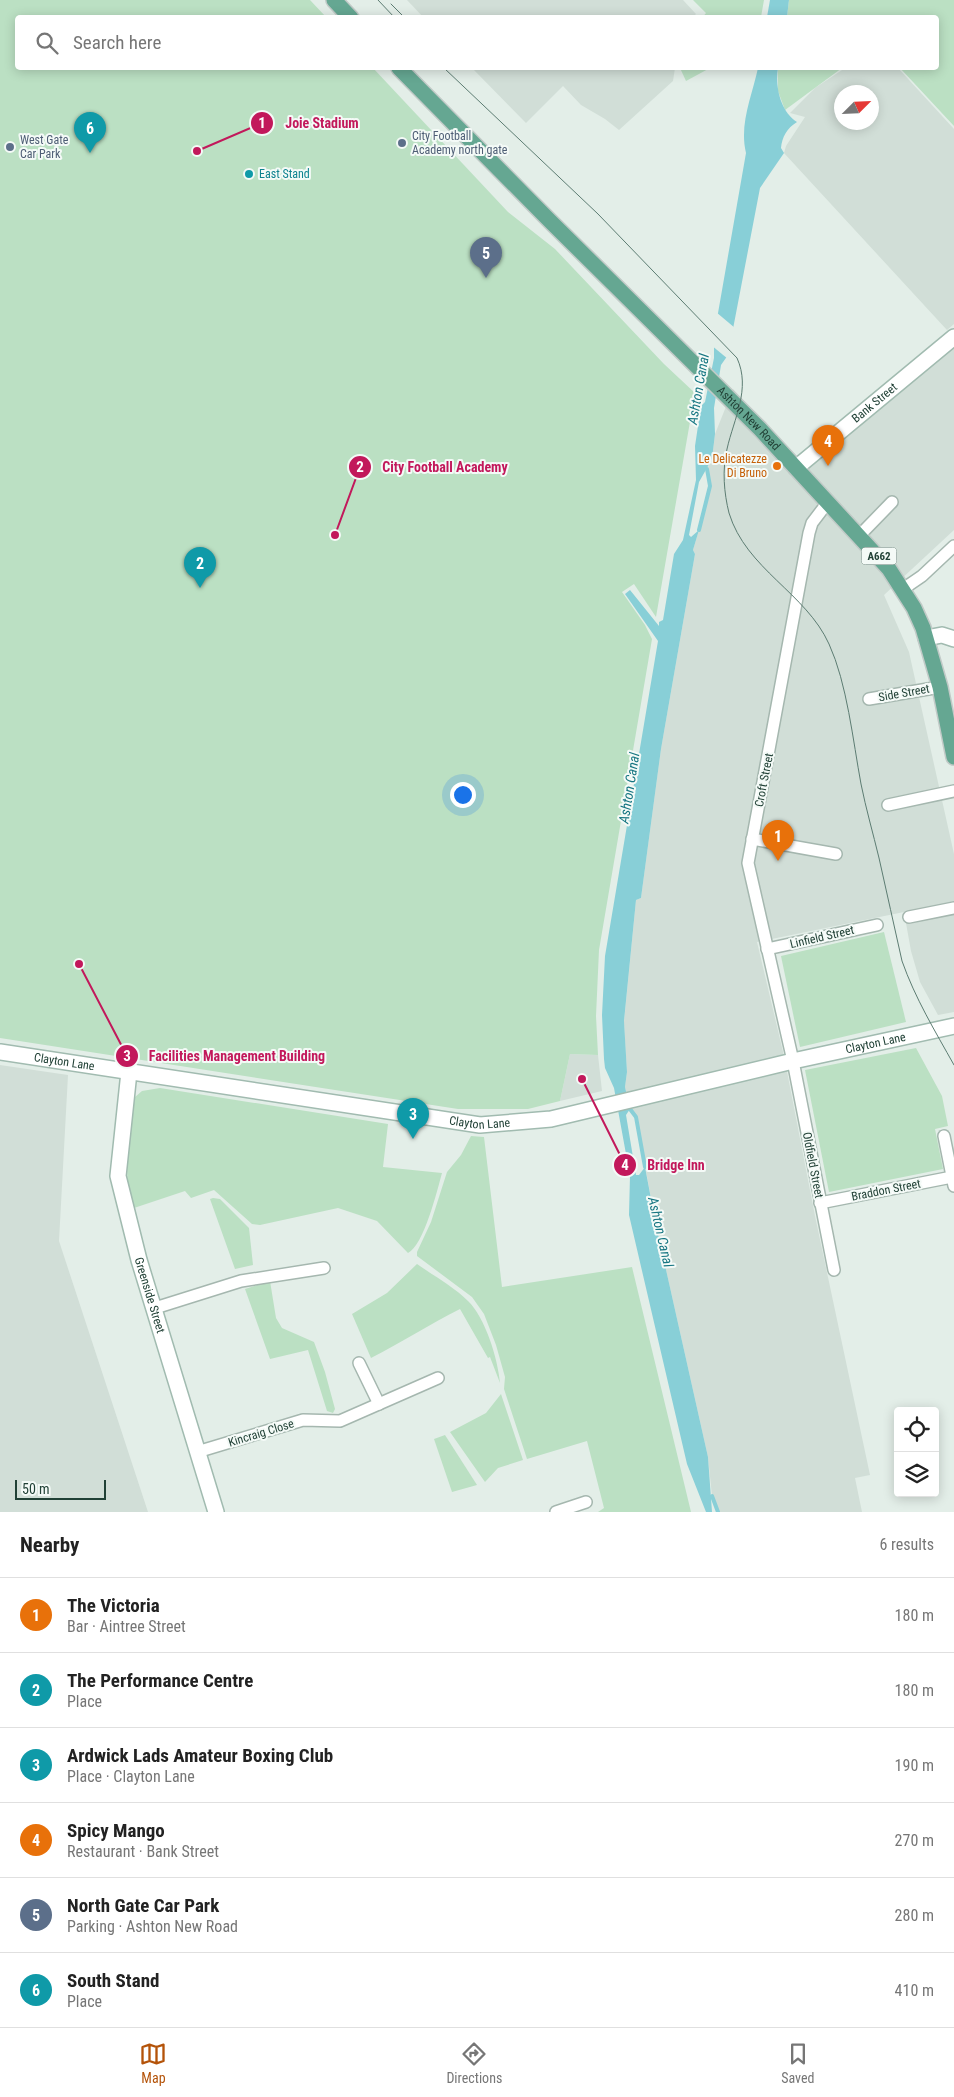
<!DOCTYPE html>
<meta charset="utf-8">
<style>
body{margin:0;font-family:"Roboto Condensed",sans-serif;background:#f6f6f6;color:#222}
.controls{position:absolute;right:15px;bottom:15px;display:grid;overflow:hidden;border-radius:5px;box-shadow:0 2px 12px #0003}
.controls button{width:45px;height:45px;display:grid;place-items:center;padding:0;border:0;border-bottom:1px solid #e0e0e0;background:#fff;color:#222;font:25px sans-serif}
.compass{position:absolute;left:834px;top:85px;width:45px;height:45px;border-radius:50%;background:#fff;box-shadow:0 2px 12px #0003;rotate:66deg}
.scale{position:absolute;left:15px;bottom:12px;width:91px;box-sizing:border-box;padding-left:5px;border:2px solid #214136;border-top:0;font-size:14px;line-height:18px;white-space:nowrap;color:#214136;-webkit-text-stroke:4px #f4faf7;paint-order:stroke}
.you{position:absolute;left:462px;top:794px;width:18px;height:18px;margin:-12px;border:4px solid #fff;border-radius:50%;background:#1a73e8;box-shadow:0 0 0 8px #1a73e833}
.badge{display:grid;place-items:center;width:32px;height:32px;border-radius:50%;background:#b45309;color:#fff;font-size:16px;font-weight:700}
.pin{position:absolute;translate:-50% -41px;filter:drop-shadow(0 1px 2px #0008)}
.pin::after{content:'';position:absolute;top:26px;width:18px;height:15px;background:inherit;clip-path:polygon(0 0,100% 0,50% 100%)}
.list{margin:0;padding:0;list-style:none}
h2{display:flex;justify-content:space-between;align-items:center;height:65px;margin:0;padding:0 20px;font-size:21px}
h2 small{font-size:16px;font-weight:400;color:#767676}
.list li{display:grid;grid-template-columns:32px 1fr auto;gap:15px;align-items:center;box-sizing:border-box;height:75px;padding:0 20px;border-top:1px solid #e0e0e0}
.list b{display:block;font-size:19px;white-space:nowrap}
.list p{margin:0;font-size:16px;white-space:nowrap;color:#767676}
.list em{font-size:16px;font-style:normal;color:#767676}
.icon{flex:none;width:28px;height:28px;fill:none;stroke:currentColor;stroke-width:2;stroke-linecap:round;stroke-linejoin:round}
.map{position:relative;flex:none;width:954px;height:1512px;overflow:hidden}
.search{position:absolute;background:#fff;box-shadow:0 2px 12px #0003;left:15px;right:15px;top:15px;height:55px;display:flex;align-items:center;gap:12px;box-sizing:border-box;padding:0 18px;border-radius:5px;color:#767676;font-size:19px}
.sheet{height:515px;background:#fff}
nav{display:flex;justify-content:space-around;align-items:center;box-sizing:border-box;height:70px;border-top:1px solid #e0e0e0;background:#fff;font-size:14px;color:#767676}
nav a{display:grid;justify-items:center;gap:2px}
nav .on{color:#b45309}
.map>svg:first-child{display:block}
.built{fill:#d1ded7;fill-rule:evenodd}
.green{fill:#bbe0c3}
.water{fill:#88cfd7}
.pier{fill:#e3eee8}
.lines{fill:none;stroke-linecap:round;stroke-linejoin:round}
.stream{stroke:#88cfd7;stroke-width:4}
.street-casing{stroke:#a5b7af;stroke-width:14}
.secondary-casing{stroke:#a1bbb0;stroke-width:18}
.primary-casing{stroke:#c1cac7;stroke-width:18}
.street{stroke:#fff;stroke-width:11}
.secondary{stroke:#fff;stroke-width:15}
.primary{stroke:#65a792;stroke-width:15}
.tram{stroke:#5c7c72;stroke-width:1}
.service-dot{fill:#5c6f8a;stroke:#f4faf7;stroke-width:2}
.culture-dot{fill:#0f9aa8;stroke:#f4faf7;stroke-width:2}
.food-dot{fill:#e8710a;stroke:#f4faf7;stroke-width:2}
.labels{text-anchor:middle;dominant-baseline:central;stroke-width:4;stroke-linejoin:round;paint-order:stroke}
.shield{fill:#f4faf7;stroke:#607870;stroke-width:1}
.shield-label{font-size:11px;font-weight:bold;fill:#214136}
.service-label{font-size:12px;fill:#4e5e75;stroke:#f4faf7;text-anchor:start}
.culture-label{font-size:12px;fill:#0d838f;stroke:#f4faf7;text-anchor:start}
.street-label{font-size:12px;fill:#214136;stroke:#f4faf7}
.food-label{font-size:12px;fill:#c56008;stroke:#f4faf7;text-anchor:end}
.water-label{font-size:14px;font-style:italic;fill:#167682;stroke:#f4faf7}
.leader{fill:none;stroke:#c2185b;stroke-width:2}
.callout-dot{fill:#c2185b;stroke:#f4faf7;stroke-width:2}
.mark-label{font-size:15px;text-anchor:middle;font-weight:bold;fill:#fff}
.callout-label{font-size:14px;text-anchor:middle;font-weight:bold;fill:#c2185b;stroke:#f4faf7;stroke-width:4;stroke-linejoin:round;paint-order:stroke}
</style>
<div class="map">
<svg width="954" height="1512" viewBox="0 0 954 1512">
<rect width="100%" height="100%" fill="#e3eee8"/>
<g class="built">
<path d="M 407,0 L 683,0 L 696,14 L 692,18 L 424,18 Z"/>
<path d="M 472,68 L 675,68 L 673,81 L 619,130 L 605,119 L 581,105 L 563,86 L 526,123 Z"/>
<path d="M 845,68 L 898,68 L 954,129 L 954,324 L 947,330 L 784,153 L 786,146 L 805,117 L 790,113 L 815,88 ZM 842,92 L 872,92 L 872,122 L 842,122 Z"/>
<path d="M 954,347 L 954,530 L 884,595 L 909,652 L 954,854 L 954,1012 L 938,1015 L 920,982 L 911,951 L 904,912 L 757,942 L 784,1056 L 815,1216 L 870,1475 L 855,1478 L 862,1512 L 718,1512 L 712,1496 L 708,1457 L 656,1225 L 636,1117 L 630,1109 L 625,1087 L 627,1072 L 624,1022 L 636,900 L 641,898 L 661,749 L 695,554 L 693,550 L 708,500 L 710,486 L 707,469 L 712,459 L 715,434 L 733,389 L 805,468 Z"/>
<path d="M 570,1054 L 598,1055 L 602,1091 L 560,1101 Z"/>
<path d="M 0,1065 L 68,1075 L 59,1241 L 148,1512 L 0,1512 Z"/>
</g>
<g class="green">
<path d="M 0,0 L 310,0 L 326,17 L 18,18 L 18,68 L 373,68 L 508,212 L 555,249 L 664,364 L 695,393 L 656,617 L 634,584 L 622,592 L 645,625 L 652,639 L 599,950 L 596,1016 L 598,1055 L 570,1054 L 560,1101 L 528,1109 L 458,1109 L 0,1038 Z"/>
<path d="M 693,0 L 764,0 L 761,17 L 702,18 L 706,13 Z"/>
<path d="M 789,0 L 954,0 L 954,126 L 900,68 L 936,68 L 936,18 L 787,17 Z"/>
<path d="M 680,68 L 710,68 L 686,81 Z"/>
<path d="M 778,68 L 842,68 L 785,110 L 778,91 Z"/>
<path d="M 884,932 L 906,1022 L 800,1047 L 781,956 Z"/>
<path d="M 916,1048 L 942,1096 L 948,1126 L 935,1129 L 943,1169 L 829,1192 L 805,1070 Z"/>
<path d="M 160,1088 L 388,1124 L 383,1167 L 442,1173 C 437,1191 424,1245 408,1253 L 377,1221 L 338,1208 L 260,1225 L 252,1224 L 214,1190 L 191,1198 L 185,1191 L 131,1209 C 123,1169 129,1136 135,1097 L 142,1091 Z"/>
<path d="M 471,1136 L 484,1137 L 502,1287 L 632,1267 L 691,1512 L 598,1512 L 604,1508 L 587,1441 L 527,1459 L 504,1389 L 505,1377 L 496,1345 L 484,1314 L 472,1297 L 417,1256 L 417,1252 L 431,1222 L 447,1172 L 461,1155 Z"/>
<path d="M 213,1198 L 220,1199 L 249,1228 L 253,1265 L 235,1269 L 210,1199 Z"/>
<path d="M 417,1264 C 434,1276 454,1287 468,1301 C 485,1317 498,1359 500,1383 L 490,1357 L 488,1358 L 460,1309 C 430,1324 402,1342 371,1358 L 352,1314 L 387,1293 Z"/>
<path d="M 270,1281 L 276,1318 L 282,1328 L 314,1342 L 325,1372 L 335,1409 L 333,1413 L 327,1411 L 308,1350 L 270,1359 L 245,1289 Z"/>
<path d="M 501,1394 L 523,1460 L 498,1468 L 485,1482 L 450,1432 L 486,1413 Z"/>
<path d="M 445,1435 L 477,1485 L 452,1492 L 434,1439 Z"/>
</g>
<g class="water">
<path d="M 770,0 L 789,0 L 787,17 L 767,17 Z"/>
<path d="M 758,68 L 778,68 C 775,86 780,111 797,122 C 787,128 782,137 781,148 L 784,153 L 760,188 L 728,355 L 721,365 L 714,408 L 715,434 L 712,459 L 699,482 L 689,535 L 691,537 L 699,530 L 693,550 L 695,554 L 661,749 L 641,898 L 636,900 L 624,1021 L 627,1072 L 625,1087 L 630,1109 L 626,1115 L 636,1175 L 639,1175 L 645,1167 L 656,1225 L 708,1457 L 712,1512 L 706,1512 L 687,1464 L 629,1215 L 630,1176 L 614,1088 L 605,1068 L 604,1059 L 602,1015 L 605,956 L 658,641 L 625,594 L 630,590 L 659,626 L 659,622 L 663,620 L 674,554 L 683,540 L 696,480 L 695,446 L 701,406 L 705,402 L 714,358 L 714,336 L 746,153 C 739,124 752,96 758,68 Z"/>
</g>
<path class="pier" d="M 716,312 L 735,328 L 728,359 L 711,345 Z"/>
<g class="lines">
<g class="stream">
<path d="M 699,530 L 710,486 L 707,469"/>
<path d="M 630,1109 L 636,1117 L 645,1167"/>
<path d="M 712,1496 L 718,1512"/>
</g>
<defs>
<g id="street">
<path d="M 828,502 L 812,523 L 809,533 L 748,863 L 793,1061 L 834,1270"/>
<path d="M 859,536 L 892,502"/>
<path d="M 903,589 L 922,576 L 954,546"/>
<path d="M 869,699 L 940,687"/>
<path d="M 888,805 L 954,791"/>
<path d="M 752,839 L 836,854"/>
<path d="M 909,917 L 954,908"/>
<path d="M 767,949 L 877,925"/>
<path d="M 944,1136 L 954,1186"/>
<path d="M 820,1203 L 952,1177"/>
<path d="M 155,1308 L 241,1281 L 324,1268"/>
<path d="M 359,1363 L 379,1404"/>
<path d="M 197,1452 L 303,1420 L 340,1421 L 438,1378"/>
<path d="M 556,1512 L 586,1502"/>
</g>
<g id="secondary">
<path id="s1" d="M 796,468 L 954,337"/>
<path d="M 926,638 L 942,635 L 954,639"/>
<path id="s2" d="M 0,1052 L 480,1125 L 551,1119 L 793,1061 L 954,1026"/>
<path id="s3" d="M 129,1072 L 118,1176 L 139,1260 L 216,1512"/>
</g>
<g id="primary">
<path d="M 334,0 L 351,18"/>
<path id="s4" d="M 399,68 L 550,221 L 760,429 L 889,569 L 914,608 L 923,628 L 940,687 L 954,757"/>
</g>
</defs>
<use href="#street" class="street-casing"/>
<use href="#secondary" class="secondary-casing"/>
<use href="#primary" class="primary-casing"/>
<use href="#street" class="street"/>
<use href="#secondary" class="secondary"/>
<use href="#primary" class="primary"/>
<g class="tram">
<path d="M 378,0 L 395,18"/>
<path d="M 391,4 L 405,18"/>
<path d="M 444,68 L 598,214 L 737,358 C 751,389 734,418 727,449 C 722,470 724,493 729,513 C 746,569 806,593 829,644 C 847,683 853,741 861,784 C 866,809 873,833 879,858 C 887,892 894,927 902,961 C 915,998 935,1031 954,1065"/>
</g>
</g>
<g class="service-dot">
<circle cx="402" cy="143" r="5"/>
<circle cx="10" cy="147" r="5"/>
</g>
<circle class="culture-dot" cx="249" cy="174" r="5"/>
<circle class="food-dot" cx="777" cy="466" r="5"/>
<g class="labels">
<rect class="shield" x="861.5" y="547.5" width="35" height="17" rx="4"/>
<g class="shield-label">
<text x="879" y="556">A662</text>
</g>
<g class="service-label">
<text x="412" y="136">City Football<tspan x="412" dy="14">Academy north gate</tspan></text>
<text x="20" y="140">West Gate<tspan x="20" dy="14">Car Park</tspan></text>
</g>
<g class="culture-label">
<text x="259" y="174">East Stand</text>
</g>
<g class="street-label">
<text stroke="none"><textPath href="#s1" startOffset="102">Bank Street</textPath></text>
<text stroke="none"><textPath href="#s4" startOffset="495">Ashton New Road</textPath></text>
<text transform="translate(904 693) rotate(-10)">Side Street</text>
<text transform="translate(764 780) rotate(-79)">Croft Street</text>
<text transform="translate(822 937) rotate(-13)">Linfield Street</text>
<text stroke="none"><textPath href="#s2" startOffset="890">Clayton Lane</textPath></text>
<text stroke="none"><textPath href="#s2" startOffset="65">Clayton Lane</textPath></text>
<text stroke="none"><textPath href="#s2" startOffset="485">Clayton Lane</textPath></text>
<text transform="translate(813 1165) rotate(79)">Oldfield Street</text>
<text transform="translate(886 1190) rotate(-11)">Braddon Street</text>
<text stroke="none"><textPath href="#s3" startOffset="228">Greenside Street</textPath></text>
<text transform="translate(261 1433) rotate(-17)">Kincraig Close</text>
</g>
<g class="food-label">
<text x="767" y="459">Le Delicatezze<tspan x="767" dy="14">Di Bruno</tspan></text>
</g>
<g class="water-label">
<text transform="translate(698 389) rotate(-80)">Ashton Canal</text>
<text transform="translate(629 788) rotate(-81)">Ashton Canal</text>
<text transform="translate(661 1232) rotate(77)">Ashton Canal</text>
</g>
</g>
<path class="leader" d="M197 151L262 123M335 535L360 467M79 964L127 1056M582 1079L625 1165"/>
<g class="callout-dot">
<circle cx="197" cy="151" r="5"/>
<circle cx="335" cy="535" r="5"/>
<circle cx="79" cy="964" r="5"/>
<circle cx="582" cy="1079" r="5"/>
<circle cx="262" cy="123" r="12"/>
<circle cx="360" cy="467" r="12"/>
<circle cx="127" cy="1056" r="12"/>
<circle cx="625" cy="1165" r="12"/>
</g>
<g class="mark-label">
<text x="262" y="128">1</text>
<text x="360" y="472">2</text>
<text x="127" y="1061">3</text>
<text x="625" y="1170">4</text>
</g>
<g class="callout-label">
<text x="322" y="128">Joie Stadium</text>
<text x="445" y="472">City Football Academy</text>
<text x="237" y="1061">Facilities Management Building</text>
<text x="676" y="1170">Bridge Inn</text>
</g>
</svg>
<div class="controls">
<button><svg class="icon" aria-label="locate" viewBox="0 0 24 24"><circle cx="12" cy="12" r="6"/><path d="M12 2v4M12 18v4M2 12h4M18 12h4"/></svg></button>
<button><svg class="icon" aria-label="layers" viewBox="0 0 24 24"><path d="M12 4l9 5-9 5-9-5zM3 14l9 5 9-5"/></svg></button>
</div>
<svg class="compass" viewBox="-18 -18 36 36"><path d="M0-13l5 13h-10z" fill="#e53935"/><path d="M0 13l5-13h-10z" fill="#767676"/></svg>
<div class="scale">50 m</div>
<div class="you"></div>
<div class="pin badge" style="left:778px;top:861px;background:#e8710a">1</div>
<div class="pin badge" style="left:200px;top:588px;background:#0f9aa8">2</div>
<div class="pin badge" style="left:413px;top:1139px;background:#0f9aa8">3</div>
<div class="pin badge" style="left:828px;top:466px;background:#e8710a">4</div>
<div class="pin badge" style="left:486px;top:278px;background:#5c6f8a">5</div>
<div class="pin badge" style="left:90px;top:153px;background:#0f9aa8">6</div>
<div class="search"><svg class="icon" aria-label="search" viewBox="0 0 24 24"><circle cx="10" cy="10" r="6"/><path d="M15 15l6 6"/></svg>Search here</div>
</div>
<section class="sheet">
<h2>Nearby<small>6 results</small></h2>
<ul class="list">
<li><span class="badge" style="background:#e8710a">1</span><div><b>The Victoria</b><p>Bar · Aintree Street</p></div><em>180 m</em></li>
<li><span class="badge" style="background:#0f9aa8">2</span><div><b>The Performance Centre</b><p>Place</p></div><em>180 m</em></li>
<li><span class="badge" style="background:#0f9aa8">3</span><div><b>Ardwick Lads Amateur Boxing Club</b><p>Place · Clayton Lane</p></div><em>190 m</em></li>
<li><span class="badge" style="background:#e8710a">4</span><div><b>Spicy Mango</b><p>Restaurant · Bank Street</p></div><em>270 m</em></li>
<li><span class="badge" style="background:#5c6f8a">5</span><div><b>North Gate Car Park</b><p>Parking · Ashton New Road</p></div><em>280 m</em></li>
<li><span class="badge" style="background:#0f9aa8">6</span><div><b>South Stand</b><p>Place</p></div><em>410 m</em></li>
</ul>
</section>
<nav>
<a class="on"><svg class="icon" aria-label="map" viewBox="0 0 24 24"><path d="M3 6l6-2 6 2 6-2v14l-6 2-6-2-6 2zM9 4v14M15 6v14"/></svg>Map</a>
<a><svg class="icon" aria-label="directions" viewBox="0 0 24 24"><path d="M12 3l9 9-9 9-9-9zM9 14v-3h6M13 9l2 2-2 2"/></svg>Directions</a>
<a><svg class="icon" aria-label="saved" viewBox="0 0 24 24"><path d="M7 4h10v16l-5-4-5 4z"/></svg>Saved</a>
</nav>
